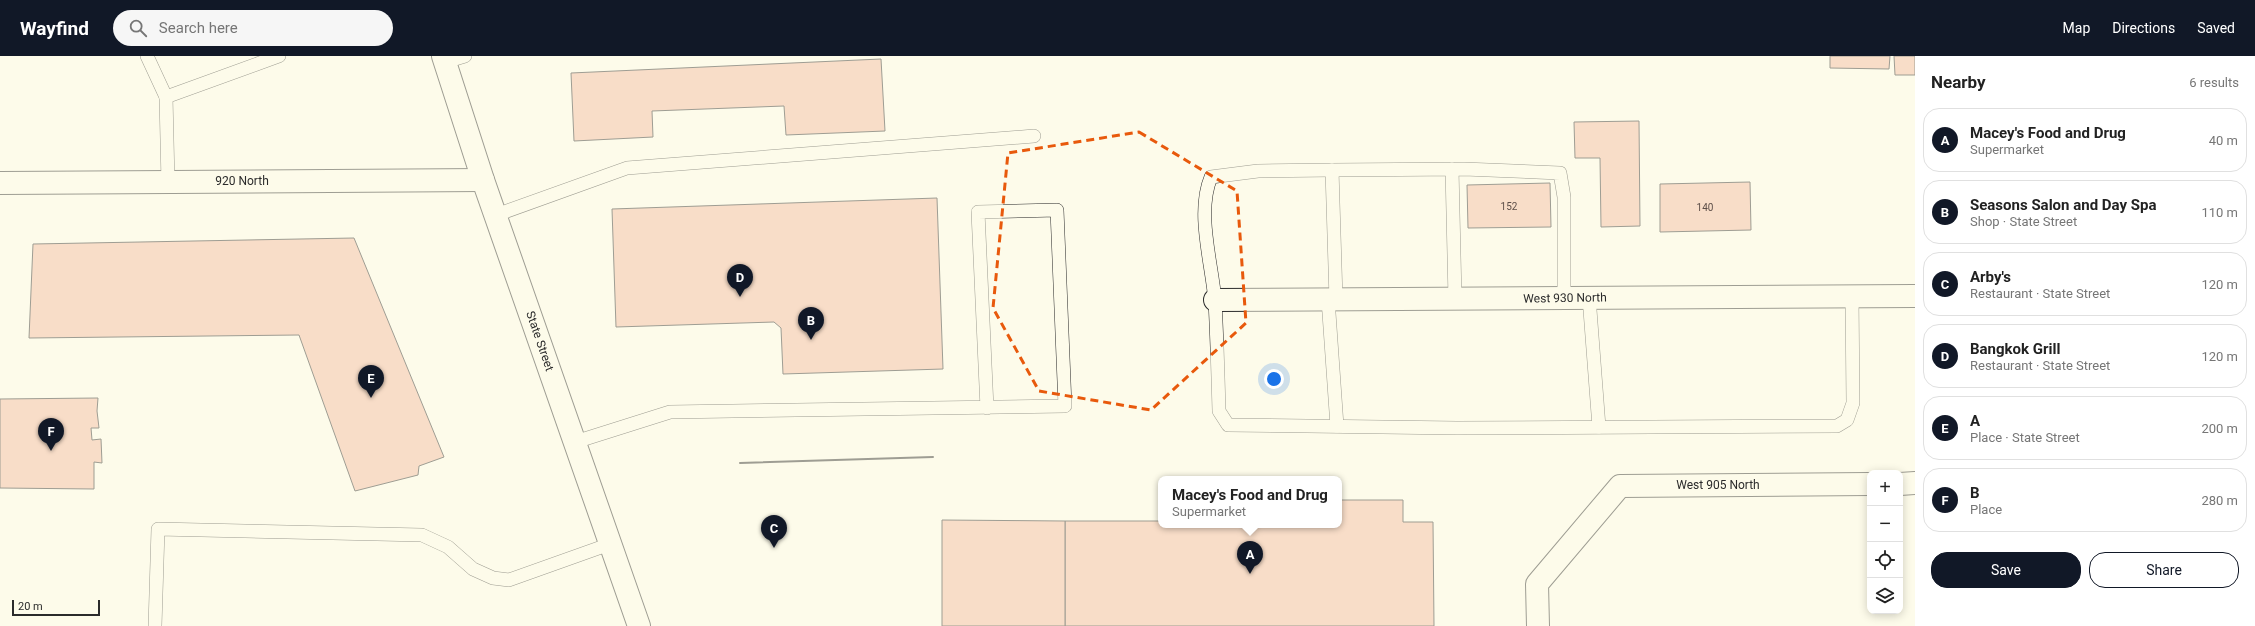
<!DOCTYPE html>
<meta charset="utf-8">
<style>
body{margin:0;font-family:Roboto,sans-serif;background:#f6f6f6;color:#222}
.controls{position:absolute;right:12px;bottom:12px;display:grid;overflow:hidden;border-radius:8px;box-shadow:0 2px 10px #0003}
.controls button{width:36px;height:36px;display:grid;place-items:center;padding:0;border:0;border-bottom:1px solid #e0e0e0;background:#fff;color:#222;font:20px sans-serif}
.scale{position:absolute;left:12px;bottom:10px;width:88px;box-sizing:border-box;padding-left:4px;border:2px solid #2b2b2b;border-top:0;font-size:11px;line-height:14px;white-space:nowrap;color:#2b2b2b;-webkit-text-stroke:3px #fdfbea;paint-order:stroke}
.you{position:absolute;left:1274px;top:323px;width:14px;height:14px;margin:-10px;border:3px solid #fff;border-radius:50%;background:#1a73e8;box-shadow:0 0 0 6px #1a73e833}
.badge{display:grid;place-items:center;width:26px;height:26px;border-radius:50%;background:#111827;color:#fff;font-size:13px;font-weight:700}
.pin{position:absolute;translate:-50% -33px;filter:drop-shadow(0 1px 2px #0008)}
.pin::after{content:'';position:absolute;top:21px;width:14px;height:12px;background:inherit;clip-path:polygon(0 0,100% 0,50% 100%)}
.popup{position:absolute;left:1158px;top:420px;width:184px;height:52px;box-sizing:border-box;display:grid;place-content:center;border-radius:8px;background:#fff;filter:drop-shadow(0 1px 3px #0005);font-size:13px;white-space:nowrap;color:#767676}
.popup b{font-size:15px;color:#222}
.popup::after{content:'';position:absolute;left:50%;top:100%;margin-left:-8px;border:8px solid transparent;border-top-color:#fff}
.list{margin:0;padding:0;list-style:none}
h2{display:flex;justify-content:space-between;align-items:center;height:52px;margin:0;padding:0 16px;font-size:17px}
h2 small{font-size:13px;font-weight:400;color:#767676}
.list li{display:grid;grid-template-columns:26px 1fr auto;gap:12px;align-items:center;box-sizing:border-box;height:64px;margin:0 8px 8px;padding:0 8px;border:1px solid #e0e0e0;border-radius:16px}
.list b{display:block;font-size:15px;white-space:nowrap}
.list p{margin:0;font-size:13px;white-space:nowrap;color:#767676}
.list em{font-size:13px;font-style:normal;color:#767676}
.actions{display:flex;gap:8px;padding:12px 16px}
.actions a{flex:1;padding:9px 0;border:1px solid #111827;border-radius:16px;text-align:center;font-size:14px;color:#111827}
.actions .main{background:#111827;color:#fff}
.icon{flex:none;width:22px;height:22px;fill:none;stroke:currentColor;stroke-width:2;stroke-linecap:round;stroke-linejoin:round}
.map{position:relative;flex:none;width:1915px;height:570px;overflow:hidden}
header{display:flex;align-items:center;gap:24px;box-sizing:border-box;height:56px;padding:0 20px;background:#111827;color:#fff}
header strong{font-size:19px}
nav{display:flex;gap:22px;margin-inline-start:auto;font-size:14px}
.search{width:280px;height:36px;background:#f6f6f6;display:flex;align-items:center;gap:10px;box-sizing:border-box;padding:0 14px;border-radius:22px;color:#767676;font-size:15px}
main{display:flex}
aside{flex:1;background:#fff}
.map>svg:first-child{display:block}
.building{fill:#f2b8a0;stroke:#2b2b2b}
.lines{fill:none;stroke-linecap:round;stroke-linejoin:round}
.service-casing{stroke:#2b2b2b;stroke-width:14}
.minor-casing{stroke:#2b2b2b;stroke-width:24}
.primary-casing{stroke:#2b2b2b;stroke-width:24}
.service{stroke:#fdfbea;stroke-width:13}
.minor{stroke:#fdfbea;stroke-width:22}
.primary{stroke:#fdfbea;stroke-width:22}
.wall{stroke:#2b2b2b;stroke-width:2}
.marked{fill:none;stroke:#e8590c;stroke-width:3;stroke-dasharray:8 5;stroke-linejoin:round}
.labels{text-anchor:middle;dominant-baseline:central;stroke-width:3;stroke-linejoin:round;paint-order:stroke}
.number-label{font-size:10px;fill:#5d4e48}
.street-label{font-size:12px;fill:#2b2b2b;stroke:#fdfbea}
</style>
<header>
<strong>Wayfind</strong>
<div class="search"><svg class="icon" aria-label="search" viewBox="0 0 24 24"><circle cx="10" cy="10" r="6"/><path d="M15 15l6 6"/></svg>Search here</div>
<nav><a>Map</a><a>Directions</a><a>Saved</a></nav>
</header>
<main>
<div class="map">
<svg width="1915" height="570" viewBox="0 0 1915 570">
<rect width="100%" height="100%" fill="#fdfbea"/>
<g class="building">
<path d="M 1830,0 L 1890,0 L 1889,13 L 1830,12 Z"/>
<path d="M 1894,0 L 1915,0 L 1915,19 L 1895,19 Z"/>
<path d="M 881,3 L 885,75 L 786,79 L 784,50 L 652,55 L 653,81 L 574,85 L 571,17 Z"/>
<path d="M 1639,65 L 1640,170 L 1601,171 L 1600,102 L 1575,102 L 1574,66 Z"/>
<path d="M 1750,126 L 1751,174 L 1660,176 L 1660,128 Z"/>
<path d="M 1550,127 L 1551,171 L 1468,172 L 1467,129 Z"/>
<path d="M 937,142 L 943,313 L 783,318 L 781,272 L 774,266 L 616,271 L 612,153 Z"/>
<path d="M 354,182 L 444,401 L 419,410 L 418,419 L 355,435 L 299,279 L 29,282 L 33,188 Z"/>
<path d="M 98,342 L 97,355 L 99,372 L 91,372 L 92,384 L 101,383 L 102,407 L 94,406 L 94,433 L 0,432 L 0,343 Z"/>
<path d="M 1339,444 L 1403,444 L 1403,466 L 1433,466 L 1434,570 L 1065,570 L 1065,465 L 1161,465 L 1161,469 L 1339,469 Z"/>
<path d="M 942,464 L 1065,465 L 1065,570 L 942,570 Z"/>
</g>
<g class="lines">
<defs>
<g id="service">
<path d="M 147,0 L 166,41"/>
<path d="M 445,6 L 465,0"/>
<path d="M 1452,113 L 1455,242"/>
<path d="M 1332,114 L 1336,243"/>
<path d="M 168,126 L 166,41 L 279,0"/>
<path d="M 496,159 L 627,112 L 1034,80"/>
<path d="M 1589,241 L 1599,371"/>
<path d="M 1564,242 L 1564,141 L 1560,117 L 1464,113 L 1332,114 L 1258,115 L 1211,121 C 1196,157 1212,207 1215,245 C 1217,282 1218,319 1219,355 L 1228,369 L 1457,372 L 1837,370 L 1847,364 L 1853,347 L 1852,240"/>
<path d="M 1328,243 L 1337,370"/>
<path d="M 575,386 L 670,356 L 1065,350 L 1057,154 L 978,156 L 987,352"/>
<path d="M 155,570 L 158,473 L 422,479 L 448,491 L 473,513 L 493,522 L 509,524 L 610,488"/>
</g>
<g id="minor">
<path d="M 0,127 L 483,124"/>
<path d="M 1215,244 L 1915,240"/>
<path d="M 1900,428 L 1915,427"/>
<path d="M 1538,570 L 1537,528 L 1620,430 L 1870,428"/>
</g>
<path id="primary" d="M 443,0 L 483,124 L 639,570"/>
</defs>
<use href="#service" class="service-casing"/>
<use href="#minor" class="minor-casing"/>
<use href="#primary" class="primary-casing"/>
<use href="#service" class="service"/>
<use href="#minor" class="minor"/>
<use href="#primary" class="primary"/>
<path class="wall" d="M 740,407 L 933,401"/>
</g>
<path d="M0 0H1915V570H0ZM 1139,76 L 1237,135 L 1246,267 L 1151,354 L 1039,335 L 993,252 L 1008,97 Z" fill="#fdfbea" fill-opacity=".55" fill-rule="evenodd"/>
<path class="marked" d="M 1139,76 L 1237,135 L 1246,267 L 1151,354 L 1039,335 L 993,252 L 1008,97 Z"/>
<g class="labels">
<g class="number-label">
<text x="1509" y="150">152</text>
<text x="1705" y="151">140</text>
</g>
<g class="street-label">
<text x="242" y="125">920 North</text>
<text transform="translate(1565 242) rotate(-1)">West 930 North</text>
<text transform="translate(540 285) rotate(71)">State Street</text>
<text x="1718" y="429">West 905 North</text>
</g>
</g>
</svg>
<div class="controls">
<button>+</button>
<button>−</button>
<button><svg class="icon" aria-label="locate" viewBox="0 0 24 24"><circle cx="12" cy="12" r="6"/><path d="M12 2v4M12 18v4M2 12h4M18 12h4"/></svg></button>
<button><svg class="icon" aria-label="layers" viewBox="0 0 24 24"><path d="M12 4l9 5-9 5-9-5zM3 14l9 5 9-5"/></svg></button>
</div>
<div class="scale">20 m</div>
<div class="you"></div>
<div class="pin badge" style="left:1250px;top:518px">A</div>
<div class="popup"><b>Macey's Food and Drug</b>Supermarket</div>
<div class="pin badge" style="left:811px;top:284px">B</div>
<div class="pin badge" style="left:774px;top:492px">C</div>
<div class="pin badge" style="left:740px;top:241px">D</div>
<div class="pin badge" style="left:371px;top:342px">E</div>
<div class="pin badge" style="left:51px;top:395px">F</div>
</div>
<aside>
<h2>Nearby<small>6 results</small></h2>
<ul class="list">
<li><span class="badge">A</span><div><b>Macey's Food and Drug</b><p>Supermarket</p></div><em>40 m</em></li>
<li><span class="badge">B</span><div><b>Seasons Salon and Day Spa</b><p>Shop · State Street</p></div><em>110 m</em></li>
<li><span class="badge">C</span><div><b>Arby's</b><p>Restaurant · State Street</p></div><em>120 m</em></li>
<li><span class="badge">D</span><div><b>Bangkok Grill</b><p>Restaurant · State Street</p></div><em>120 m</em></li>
<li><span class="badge">E</span><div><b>A</b><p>Place · State Street</p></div><em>200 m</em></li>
<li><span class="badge">F</span><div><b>B</b><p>Place</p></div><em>280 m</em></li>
</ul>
<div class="actions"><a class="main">Save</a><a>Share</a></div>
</aside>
</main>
